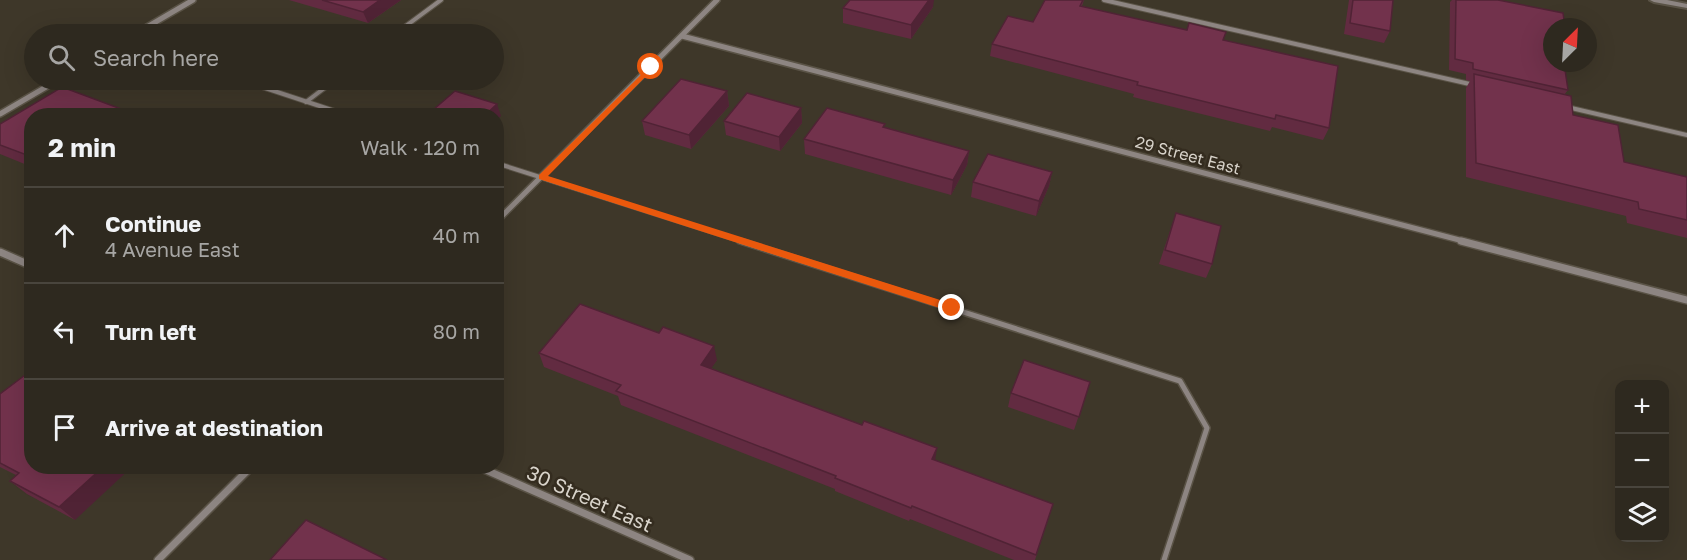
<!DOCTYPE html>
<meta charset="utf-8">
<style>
body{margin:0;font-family:"Golos Text",sans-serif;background:#363128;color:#f1f3f6}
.controls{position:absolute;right:18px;bottom:18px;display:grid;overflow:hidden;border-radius:12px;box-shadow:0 6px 24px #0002}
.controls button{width:54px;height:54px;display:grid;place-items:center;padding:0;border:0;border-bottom:2px solid #49453d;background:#2e291f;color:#f1f3f6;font:30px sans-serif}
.compass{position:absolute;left:1543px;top:18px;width:54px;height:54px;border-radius:50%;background:#2e291f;box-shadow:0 6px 24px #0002;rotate:24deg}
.stop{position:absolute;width:18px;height:18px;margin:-14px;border:4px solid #ea580c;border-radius:50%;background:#fff}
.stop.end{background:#ea580c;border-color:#fff;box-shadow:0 2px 6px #0008}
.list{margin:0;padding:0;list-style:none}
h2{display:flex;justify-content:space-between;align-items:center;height:78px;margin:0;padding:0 24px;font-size:26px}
h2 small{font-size:20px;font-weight:400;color:#a7a6a4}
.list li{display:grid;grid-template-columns:39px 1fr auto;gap:18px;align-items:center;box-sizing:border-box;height:96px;padding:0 24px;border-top:2px solid #49453d}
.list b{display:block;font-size:22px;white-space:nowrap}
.list p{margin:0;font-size:20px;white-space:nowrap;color:#a7a6a4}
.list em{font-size:20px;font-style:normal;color:#a7a6a4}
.icon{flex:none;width:33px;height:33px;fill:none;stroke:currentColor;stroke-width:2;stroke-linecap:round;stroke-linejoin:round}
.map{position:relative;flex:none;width:1687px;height:560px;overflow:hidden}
.search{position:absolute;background:#2e291f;box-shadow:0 6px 24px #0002;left:24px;top:24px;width:480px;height:66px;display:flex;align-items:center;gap:15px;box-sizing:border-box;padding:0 21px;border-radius:33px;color:#a7a6a4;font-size:22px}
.panel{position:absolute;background:#2e291f;box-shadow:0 6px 24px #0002;left:24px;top:108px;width:480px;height:366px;border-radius:24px}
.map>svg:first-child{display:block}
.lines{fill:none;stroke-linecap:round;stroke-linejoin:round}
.service-far1-casing{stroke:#5a5346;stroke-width:6}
.service-casing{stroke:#5a5346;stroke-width:8}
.minor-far1-casing{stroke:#5a5346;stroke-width:8}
.minor-casing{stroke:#5a5346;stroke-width:10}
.tertiary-casing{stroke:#5a5346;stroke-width:4}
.service-far1{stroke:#8d8582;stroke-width:4}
.service{stroke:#8d8582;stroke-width:5}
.minor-far1{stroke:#8d8582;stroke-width:5}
.minor{stroke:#8d8582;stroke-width:7}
.tertiary{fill:#8d8582;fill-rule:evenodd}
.wall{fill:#622b41}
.shaded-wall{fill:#502335}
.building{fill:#72324c;stroke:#502335;stroke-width:1.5}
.route{fill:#ea580c}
.labels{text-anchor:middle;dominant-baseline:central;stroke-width:5;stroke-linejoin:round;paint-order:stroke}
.street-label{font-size:16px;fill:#d8d3ca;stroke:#342c1f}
.near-street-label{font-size:20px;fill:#d8d3ca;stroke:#342c1f}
</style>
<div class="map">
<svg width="1687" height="560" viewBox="0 0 1687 560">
<rect width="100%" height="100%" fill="#3e3729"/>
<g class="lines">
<defs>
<g id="service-far1">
<path d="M 1104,0 L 1474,85"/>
<path d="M 395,34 L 441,0"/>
<path d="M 241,80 L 350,116"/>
<path d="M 306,102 L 335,80"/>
<path d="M 1567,107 L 1687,135"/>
<path d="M 496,163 L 744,242"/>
</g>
<path id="service" d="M 740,241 L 1180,381 L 1207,428 L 1164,560"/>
<g id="minor-far1">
<path d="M 135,34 L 193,0"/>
<path d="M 682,36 L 1467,242"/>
<path d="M 0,114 L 58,80"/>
<path d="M 496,222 L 717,0"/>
</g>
<g id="minor">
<path d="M 1461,241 L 1687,300"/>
<path d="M 0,252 L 32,266"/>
<path d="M 477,466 L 690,560"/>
<path d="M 158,560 L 252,466"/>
</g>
<path id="tertiary" d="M 1650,0 L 1667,0 L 1687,4 L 1687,8 L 1654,2 Z"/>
</defs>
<use href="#service-far1" class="service-far1-casing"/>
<use href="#service" class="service-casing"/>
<use href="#minor-far1" class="minor-far1-casing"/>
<use href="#minor" class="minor-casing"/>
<use href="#tertiary" class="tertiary-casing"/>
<use href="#service-far1" class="service-far1"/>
<use href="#service" class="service"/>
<use href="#minor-far1" class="minor-far1"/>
<use href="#minor" class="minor"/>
<use href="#tertiary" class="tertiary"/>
</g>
<g class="wall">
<path d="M 289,0 L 401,0 L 368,23 Z"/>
<path d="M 1084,0 L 1082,6 L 1223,40 L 1329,128 L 1323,140 L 1272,127 L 1270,131 L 1133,97 L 1134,94 L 990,56 L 992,44 L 1033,22 Z"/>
<path d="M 1349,0 L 1393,0 L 1390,31 L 1384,43 L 1344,34 Z"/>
<path d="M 1452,0 L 1498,0 L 1552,27 L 1568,90 L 1564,95 L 1573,115 L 1624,162 L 1687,177 L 1687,238 L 1627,223 L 1626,216 L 1466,177 L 1466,88 L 1470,81 L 1466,80 L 1466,74 L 1449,70 L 1450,2 Z"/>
<path d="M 933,7 L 911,39 L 843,23 L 843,8 Z"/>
<path d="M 727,91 L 729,106 L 691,149 L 645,135 L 642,121 Z"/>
<path d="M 801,108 L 802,123 L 780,151 L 726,135 L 724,121 Z"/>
<path d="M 32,116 L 32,167 L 0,154 L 0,124 Z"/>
<path d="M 885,127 L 969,151 L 967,165 L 951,195 L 805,154 L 804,139 Z"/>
<path d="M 1052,172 L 1049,186 L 1036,216 L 971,197 L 973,182 Z"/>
<path d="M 1176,213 L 1212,264 L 1206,278 L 1159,264 Z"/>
<path d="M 539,353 L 717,360 L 711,368 L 935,460 L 1053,504 L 1035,560 L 1014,560 L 910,519 L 909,521 L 835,491 L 835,489 L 621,405 L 618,396 L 544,367 Z"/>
<path d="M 1090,382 L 1074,430 L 1008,407 L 1011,393 Z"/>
<path d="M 0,394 L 75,520 L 27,494 L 10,481 L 16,475 L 0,467 Z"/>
</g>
<g class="shaded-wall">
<path d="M 380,0 L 401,0 L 368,23 L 363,12 Z"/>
<path d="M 929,0 L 934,0 L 933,7 L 911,39 L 911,25 Z"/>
<path d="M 727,91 L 729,106 L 691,149 L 689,135 Z"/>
<path d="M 497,104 L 501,116 L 496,120 L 496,116 L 484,116 Z"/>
<path d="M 801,108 L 802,123 L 780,151 L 779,137 Z"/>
<path d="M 969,151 L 967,165 L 951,195 L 953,180 Z"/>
<path d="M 1052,172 L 1049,186 L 1036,216 L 1039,201 Z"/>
<path d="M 714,346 L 717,360 L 704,379 L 701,365 Z"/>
<path d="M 937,448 L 935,461 L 932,459 Z"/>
<path d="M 104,466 L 133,466 L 75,520 L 59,507 Z"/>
</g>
<g class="building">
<path d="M 322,0 L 380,0 L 363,12 Z"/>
<path d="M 850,0 L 929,0 L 911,25 L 843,8 Z"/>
<path d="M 1045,0 L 1083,0 L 1080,6 L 1187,30 L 1189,23 L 1226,32 L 1223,40 L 1338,66 L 1329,128 L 1276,115 L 1275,119 L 1137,85 L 1138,82 L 992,44 L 1008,16 L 1033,22 Z"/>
<path d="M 1353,0 L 1393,0 L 1390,31 L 1350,23 Z"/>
<path d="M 1456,0 L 1498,0 L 1563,13 L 1565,27 L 1552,27 L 1552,63 L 1564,63 L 1568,90 L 1473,69 L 1473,63 L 1455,59 Z"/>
<path d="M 1474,74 L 1571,96 L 1573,115 L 1618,125 L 1624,162 L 1687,177 L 1687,220 L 1639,209 L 1638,202 L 1476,163 Z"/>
<path d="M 681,79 L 727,91 L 689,135 L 642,121 Z"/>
<path d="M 62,87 L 140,116 L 32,116 L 32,157 L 0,145 L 0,124 Z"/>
<path d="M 455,91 L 497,104 L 484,116 L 426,116 Z"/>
<path d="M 747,93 L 801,108 L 779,137 L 724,121 Z"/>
<path d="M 827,108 L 885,124 L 883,127 L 969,151 L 953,180 L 804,139 Z"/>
<path d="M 988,154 L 1052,172 L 1039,201 L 973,182 Z"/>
<path d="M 1176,213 L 1221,226 L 1212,264 L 1165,250 Z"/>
<path d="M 580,304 L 659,333 L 663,327 L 714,346 L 701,365 L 862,425 L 864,421 L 937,448 L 932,459 L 1053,504 L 1036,555 L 912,506 L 911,508 L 835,478 L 836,476 L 616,391 L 621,385 L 539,353 Z"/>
<path d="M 1024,360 L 1090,382 L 1079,417 L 1011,393 Z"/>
<path d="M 29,372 L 32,373 L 32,466 L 104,466 L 59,507 L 10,481 L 19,473 L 0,463 L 0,394 Z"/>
<path d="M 306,520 L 387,560 L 270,560 Z"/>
</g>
<path class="route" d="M 651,65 L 653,66 L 653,69 L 548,176 L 956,305 L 956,311 L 952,312 L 539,179 L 539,175 Z"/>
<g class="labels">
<g class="street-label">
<text transform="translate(1188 155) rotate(15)">29 Street East</text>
</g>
<g class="near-street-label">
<text transform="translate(590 498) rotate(24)">30 Street East</text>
</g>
</g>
</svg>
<div class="controls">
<button>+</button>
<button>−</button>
<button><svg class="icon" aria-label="layers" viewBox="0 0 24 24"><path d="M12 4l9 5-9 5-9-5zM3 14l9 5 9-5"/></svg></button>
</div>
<svg class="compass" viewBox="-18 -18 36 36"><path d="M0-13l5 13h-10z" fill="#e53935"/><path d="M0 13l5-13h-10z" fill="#a7a6a4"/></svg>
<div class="stop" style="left:651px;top:67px"></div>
<div class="stop end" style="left:952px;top:308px"></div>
<div class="search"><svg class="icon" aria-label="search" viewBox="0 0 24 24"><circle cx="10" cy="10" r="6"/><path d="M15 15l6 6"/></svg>Search here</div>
<section class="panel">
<h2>2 min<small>Walk · 120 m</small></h2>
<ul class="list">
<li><svg class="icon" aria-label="ahead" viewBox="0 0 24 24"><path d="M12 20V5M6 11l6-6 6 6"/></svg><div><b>Continue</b><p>4 Avenue East</p></div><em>40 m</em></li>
<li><svg class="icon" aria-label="left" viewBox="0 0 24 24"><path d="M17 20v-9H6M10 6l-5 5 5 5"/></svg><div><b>Turn left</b></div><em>80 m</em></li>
<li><svg class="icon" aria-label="arrive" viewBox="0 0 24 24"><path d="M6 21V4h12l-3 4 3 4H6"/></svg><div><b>Arrive at destination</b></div></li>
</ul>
</section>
</div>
